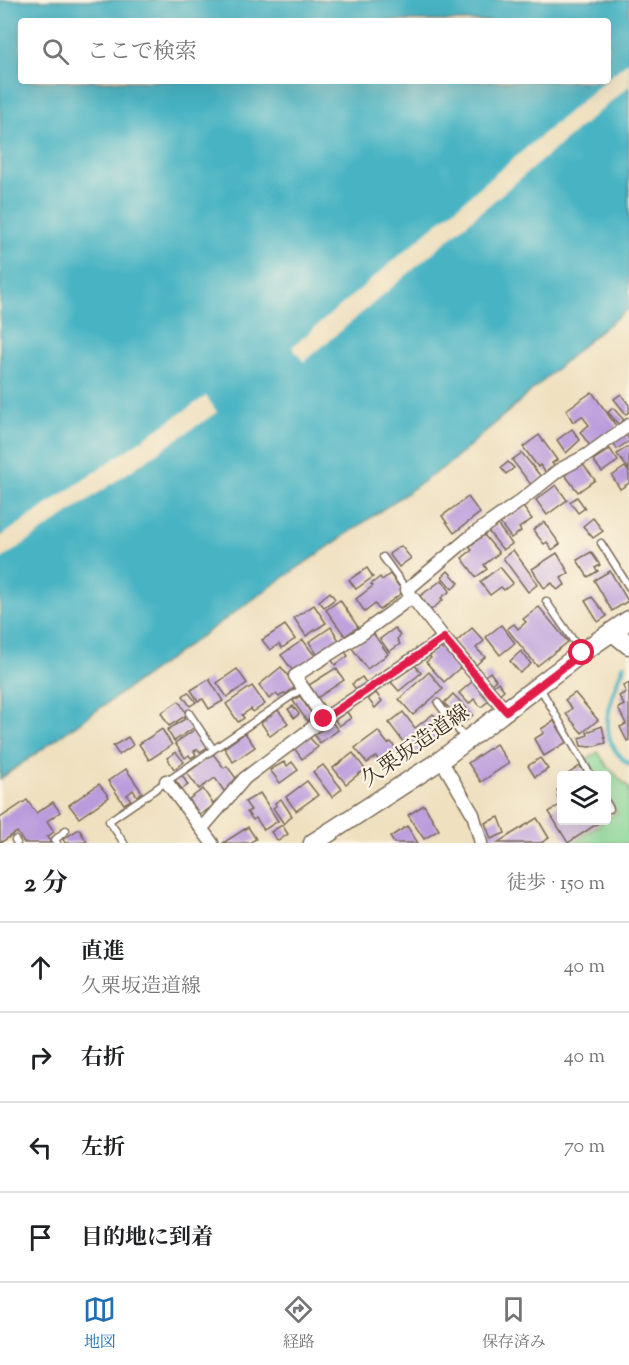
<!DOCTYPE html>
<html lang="ja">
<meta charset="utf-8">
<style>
body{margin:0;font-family:"Sorts Mill Goudy","Noto Serif JP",serif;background:#f6f6f6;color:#202124}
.controls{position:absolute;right:18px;bottom:18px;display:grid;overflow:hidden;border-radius:6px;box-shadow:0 6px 24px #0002}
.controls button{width:54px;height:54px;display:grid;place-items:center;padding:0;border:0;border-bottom:2px solid #e0e0e0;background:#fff;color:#202124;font:30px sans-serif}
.stop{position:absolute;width:18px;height:18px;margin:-14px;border:4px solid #e11d48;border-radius:50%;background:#fff}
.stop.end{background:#e11d48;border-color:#fff;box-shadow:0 2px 6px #0008}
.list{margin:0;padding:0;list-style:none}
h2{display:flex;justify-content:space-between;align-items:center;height:78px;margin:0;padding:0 24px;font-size:26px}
h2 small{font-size:20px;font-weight:400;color:#757577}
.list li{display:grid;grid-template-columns:39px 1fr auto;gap:18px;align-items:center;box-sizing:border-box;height:90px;padding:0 24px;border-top:2px solid #e0e0e0}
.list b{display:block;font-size:22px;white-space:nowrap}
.list p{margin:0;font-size:20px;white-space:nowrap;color:#757577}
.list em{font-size:20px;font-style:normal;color:#757577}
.icon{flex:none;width:33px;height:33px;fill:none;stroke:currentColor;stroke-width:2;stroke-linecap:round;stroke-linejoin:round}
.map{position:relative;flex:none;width:629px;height:843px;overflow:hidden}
.search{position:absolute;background:#fff;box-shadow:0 6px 24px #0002;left:18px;right:18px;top:18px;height:66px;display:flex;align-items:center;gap:15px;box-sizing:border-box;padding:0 21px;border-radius:6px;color:#757577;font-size:22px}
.sheet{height:438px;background:#fff}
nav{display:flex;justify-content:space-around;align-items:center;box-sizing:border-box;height:84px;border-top:2px solid #e0e0e0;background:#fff;font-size:16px;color:#757577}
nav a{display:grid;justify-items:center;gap:3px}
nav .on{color:#1f6fb2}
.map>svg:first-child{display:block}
.green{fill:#87d898;stroke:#61815b;stroke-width:1.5}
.water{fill:#46b3c3;stroke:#406e70;stroke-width:1.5;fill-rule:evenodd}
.pier{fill:#efe0c0}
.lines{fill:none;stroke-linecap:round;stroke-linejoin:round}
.stream{stroke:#46b3c3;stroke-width:4.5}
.building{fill:#ba9bdc}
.lane-casing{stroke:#7a6a57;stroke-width:9}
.street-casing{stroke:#7a6a57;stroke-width:15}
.secondary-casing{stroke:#7a6a57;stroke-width:21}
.lane{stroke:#fff;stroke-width:6}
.street{stroke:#fff;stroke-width:12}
.secondary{stroke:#fff;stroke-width:18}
.route{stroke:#e11d48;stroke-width:8}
.labels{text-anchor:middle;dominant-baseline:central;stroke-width:4.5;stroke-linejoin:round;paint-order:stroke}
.street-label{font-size:21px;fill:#3b2a1e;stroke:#fcf5e5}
</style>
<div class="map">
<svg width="629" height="843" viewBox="0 0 629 843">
<rect width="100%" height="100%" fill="#fcf5e5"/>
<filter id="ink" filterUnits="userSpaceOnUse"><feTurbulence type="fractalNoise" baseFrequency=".0167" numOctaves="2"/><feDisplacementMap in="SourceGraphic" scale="12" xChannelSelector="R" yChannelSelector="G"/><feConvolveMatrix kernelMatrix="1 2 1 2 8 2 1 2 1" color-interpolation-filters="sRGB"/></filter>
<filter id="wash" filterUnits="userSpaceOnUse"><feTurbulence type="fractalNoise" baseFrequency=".008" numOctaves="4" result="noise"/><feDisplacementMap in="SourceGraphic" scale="24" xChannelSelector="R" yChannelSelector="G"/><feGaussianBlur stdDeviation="1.35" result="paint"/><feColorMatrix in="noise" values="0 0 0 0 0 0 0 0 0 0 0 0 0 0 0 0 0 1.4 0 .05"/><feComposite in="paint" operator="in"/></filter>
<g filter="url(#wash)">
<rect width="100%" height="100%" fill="#efe0c0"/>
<path class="green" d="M 598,752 L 607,766 L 629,788 L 629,843 L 573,843 L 617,812 L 607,794 L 606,776 L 596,775 L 586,760 Z"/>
<path class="water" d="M 0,0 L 629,0 L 629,308 L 590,339 L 450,463 L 273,585 L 0,779 ZM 21,21 L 608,21 L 608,81 L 21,81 Z"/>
<g class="pier">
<path d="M 629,61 L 629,86 L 304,362 L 292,347 L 605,81 L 608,81 L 608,78 Z"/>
<path d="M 206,396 L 217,412 L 0,560 L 0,537 Z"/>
</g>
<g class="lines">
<path class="stream" d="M 624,665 C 611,699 592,737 629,764"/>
</g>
<g id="blocks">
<g class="building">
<path d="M 592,392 L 617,427 L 590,446 L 580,432 L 589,425 L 582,416 L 573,422 L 566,410 Z"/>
<path d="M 621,394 L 629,405 L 629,412 L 626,414 L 614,399 Z"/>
<path d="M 613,408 L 624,420 L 618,424 L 608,412 Z"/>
<path d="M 572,429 L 580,440 L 566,453 L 557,440 Z"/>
<path d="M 626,433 L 629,441 L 617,449 L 613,442 Z"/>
<path d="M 539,435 L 557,460 L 552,463 L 555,467 L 546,473 L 540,465 L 538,467 L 523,447 Z"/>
<path d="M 629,446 L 629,470 L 617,454 Z"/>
<path d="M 610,449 L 618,461 L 602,472 L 593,460 Z"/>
<path d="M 522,453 L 542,478 L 532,486 L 512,460 Z"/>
<path d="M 508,462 L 514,468 L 506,474 L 501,468 Z"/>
<path d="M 581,462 L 595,480 L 578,492 L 565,475 Z"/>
<path d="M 625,467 L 629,472 L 629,483 L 620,489 L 612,476 Z"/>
<path d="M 556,485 L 567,500 L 547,515 L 536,500 Z"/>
<path d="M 468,497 L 480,513 L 454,533 L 442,516 Z"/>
<path d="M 577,497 L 585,508 L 578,513 L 570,502 Z"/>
<path d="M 523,507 L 532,519 L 519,528 L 521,531 L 511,538 L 500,523 Z"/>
<path d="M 593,518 L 603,531 L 593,538 L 583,526 Z"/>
<path d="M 544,522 L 560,544 L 552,550 L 547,542 L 544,544 L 533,530 Z"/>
<path d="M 497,524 L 512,544 L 503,550 L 488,531 Z"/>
<path d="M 484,535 L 499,553 L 484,565 L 487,569 L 476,577 L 462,558 L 472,550 L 469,547 Z"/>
<path d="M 401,546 L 411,558 L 399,567 L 389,554 Z"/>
<path d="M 513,550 L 538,584 L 528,592 L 503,558 Z"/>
<path d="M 591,552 L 600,565 L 595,568 L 598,571 L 588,577 L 577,560 Z"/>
<path d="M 557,553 L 569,573 L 561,578 L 565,585 L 557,590 L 552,583 L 544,588 L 532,569 Z"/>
<path d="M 500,567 L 513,583 L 504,590 L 501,587 L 490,595 L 480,582 Z"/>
<path d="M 367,568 L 373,577 L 356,589 L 349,580 Z"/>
<path d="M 448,571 L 459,583 L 452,589 L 442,577 Z"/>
<path d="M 610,571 L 628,601 L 612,611 L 594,580 Z"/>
<path d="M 390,574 L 403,592 L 379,610 L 375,604 L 365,612 L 356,599 L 373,586 L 371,584 L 380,577 L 382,580 Z"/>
<path d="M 442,580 L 450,591 L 441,598 L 443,600 L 431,610 L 420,596 Z"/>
<path d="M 330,592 L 335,599 L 324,607 L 319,601 Z"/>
<path d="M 592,597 L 607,616 L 598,622 L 585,601 Z"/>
<path d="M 340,600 L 358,627 L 345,636 L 326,610 Z"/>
<path d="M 314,605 L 326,623 L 306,636 L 294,618 Z"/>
<path d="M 539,607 L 568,642 L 537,666 L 507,629 L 514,624 L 518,629 L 526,622 L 523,619 Z"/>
<path d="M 285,625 L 295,639 L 282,648 L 279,644 L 270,650 L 262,640 Z"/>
<path d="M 501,625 L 515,643 L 500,655 L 486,637 Z"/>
<path d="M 331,627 L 340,642 L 318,656 L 309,642 Z"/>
<path d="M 395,628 L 400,636 L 397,639 L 400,644 L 389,652 L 380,639 Z"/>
<path d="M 472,628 L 484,641 L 476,648 L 485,657 L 476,665 L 456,642 Z"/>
<path d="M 373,633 L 388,654 L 367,669 L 352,648 Z"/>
<path d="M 303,640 L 315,656 L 293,671 L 281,655 Z"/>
<path d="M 439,646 L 443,650 L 446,648 L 462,666 L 444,682 L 426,662 L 431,658 L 428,655 Z"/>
<path d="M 344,650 L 348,656 L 335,665 L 331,659 Z"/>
<path d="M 521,651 L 531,664 L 520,673 L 510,661 Z"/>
<path d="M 414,664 L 421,673 L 399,691 L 391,682 Z"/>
<path d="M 281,667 L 296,686 L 286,694 L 284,693 L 279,697 L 276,694 L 269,699 L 259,685 Z"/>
<path d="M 336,668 L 344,680 L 317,698 L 309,685 Z"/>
<path d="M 237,669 L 247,683 L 227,697 L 217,683 Z"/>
<path d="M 429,672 L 443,689 L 413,715 L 399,699 Z"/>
<path d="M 490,672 L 496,680 L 489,686 L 482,678 Z"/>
<path d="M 362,677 L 367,684 L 357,691 L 352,684 Z"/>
<path d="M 209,679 L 223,701 L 209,709 L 203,699 L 198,701 L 191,690 Z"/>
<path d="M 474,680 L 490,700 L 481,707 L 474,699 L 469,704 L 459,693 Z"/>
<path d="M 498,682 L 504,690 L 497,696 L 491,688 Z"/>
<path d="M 629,683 L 629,740 L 627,741 L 620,727 L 626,724 L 618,708 L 624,705 L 619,696 L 626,692 L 623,686 Z"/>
<path d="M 252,686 L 265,704 L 253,712 L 251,709 L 242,715 L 244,718 L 238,722 L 226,704 Z"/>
<path d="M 188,692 L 196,702 L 190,706 L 183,696 Z"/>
<path d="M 376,693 L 382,701 L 375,708 L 368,699 Z"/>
<path d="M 575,693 L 598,720 L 582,733 L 566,714 L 572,708 L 565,700 Z"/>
<path d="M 453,694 L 473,715 L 464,723 L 444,703 Z"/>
<path d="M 300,696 L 313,716 L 307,721 L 293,701 Z"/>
<path d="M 179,701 L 187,715 L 169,726 L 161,713 Z"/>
<path d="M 293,706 L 299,714 L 294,718 L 288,709 Z"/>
<path d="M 278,710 L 288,723 L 270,736 L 261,723 Z"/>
<path d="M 347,712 L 351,718 L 339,726 L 335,720 Z"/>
<path d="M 403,712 L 415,728 L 433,714 L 446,729 L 413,755 L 389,723 Z"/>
<path d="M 188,717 L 195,727 L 174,741 L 167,730 Z"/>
<path d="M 331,721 L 338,730 L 320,743 L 314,734 Z"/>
<path d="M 554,721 L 567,742 L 544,756 L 534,739 L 544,733 L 541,729 Z"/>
<path d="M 602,726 L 606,743 L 591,747 L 581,746 L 579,738 L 588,735 L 587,732 Z"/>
<path d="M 162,729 L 172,745 L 149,760 L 139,744 Z"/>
<path d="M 196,729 L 208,747 L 200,752 L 198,749 L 194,751 L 196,755 L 191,758 L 189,755 L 185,758 L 175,743 Z"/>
<path d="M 378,731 L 388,744 L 391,742 L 399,752 L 382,764 L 376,757 L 367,763 L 355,748 Z"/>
<path d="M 245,733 L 255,747 L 233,762 L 224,748 Z"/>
<path d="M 128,737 L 133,745 L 119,755 L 113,746 Z"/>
<path d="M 309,737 L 318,747 L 302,759 L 294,748 Z"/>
<path d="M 496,744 L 509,763 L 481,782 L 468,763 Z"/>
<path d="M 176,752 L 184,762 L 174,769 L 167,758 Z"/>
<path d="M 353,753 L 365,769 L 346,784 L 333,768 Z"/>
<path d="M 213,754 L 224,768 L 227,766 L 238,781 L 224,791 L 215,778 L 199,789 L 187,773 Z"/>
<path d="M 540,758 L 548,769 L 535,777 L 528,766 Z"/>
<path d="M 284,762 L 287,766 L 292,762 L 298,770 L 280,783 L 270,770 Z"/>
<path d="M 323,765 L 342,789 L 332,797 L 313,772 Z"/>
<path d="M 580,766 L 587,776 L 565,776 Z"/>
<path d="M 126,769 L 142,792 L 137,796 L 133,790 L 127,795 L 131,800 L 124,804 L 108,781 Z"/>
<path d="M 182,775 L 188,785 L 182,789 L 175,780 Z"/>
<path d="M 307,781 L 318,795 L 296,811 L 286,797 Z"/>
<path d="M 99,784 L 109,797 L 79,818 L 69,805 Z"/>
<path d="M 562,787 L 562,820 L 603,820 L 568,843 L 549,812 L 561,804 L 557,797 L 560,795 L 557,790 Z"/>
<path d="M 203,789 L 214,805 L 200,815 L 189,799 Z"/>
<path d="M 260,793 L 278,821 L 264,830 L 256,818 L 253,820 L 247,812 L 251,810 L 245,802 Z"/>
<path d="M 281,799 L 292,816 L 284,824 L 273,808 L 276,806 L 275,803 Z"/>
<path d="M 27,800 L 36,813 L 53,802 L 60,812 L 47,821 L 54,832 L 47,837 L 51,843 L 24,843 L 17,832 L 0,843 L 0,818 Z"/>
<path d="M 424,805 L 439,830 L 424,839 L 408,815 Z"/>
<path d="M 499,817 L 505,833 L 491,839 L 485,823 Z"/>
<path d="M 537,818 L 549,838 L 541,843 L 497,843 Z"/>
<path d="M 282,825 L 288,834 L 278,841 L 271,832 Z"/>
<path d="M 407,826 L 418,843 L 394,843 L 390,837 Z"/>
<path d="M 248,827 L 256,839 L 249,843 L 223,843 Z"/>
<path d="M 79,829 L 87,842 L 65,843 L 63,839 Z"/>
</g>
</g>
</g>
<g filter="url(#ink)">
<use href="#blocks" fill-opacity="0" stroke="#7a6a57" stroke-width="1.5"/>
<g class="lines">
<defs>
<g id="lane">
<path d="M 601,543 L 629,587"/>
<path d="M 383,557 L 407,590"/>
<path d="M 546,601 L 580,650"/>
<path d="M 539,686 L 591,776"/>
<path d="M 438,703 L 465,739"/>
<path d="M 189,713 L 213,749"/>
<path d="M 606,802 L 610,809"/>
<path d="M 15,840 L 17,843"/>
<path d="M 57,843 L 55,840 L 66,830"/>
<path d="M 124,843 L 109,821 L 303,688"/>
</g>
<g id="street">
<path d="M 412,597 L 444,638 L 506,711"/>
<path d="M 324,719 L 295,676 L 363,633 L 412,597 L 407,590 L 471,536 L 519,502 L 559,470 L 587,455 L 629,425"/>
<path d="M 441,760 L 473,814 L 481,843"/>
<path d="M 166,781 L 212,843"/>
<path d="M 202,828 L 245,778 L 324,719 L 444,638"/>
</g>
<g id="secondary">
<path d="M 613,632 L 629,645"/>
<path d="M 313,843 L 441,760 L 584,651 L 629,620"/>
</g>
</defs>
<use href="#lane" class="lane-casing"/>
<use href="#street" class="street-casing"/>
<use href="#secondary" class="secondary-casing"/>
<use href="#lane" class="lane"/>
<use href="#street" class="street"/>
<use href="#secondary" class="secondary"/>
</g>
</g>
<g class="lines" filter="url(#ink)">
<path class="route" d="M 324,719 L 444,638 L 506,711 L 582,653"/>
</g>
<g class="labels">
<g class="street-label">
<text transform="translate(416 747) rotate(-35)">久栗坂造道線</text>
</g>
</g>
</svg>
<div class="controls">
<button><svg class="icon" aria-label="layers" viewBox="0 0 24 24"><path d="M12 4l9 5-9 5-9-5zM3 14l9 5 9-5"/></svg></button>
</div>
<div class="stop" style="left:582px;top:653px"></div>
<div class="stop end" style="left:324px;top:719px"></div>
<div class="search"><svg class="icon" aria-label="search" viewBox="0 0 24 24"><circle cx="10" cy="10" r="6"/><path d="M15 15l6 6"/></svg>ここで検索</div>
</div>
<section class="sheet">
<h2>2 分<small>徒歩 · 150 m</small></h2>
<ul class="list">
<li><svg class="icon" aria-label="ahead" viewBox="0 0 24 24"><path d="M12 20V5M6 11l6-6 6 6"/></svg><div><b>直進</b><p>久栗坂造道線</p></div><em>40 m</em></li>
<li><svg class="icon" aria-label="right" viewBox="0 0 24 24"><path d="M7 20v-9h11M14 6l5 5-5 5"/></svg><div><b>右折</b></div><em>40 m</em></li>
<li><svg class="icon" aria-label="left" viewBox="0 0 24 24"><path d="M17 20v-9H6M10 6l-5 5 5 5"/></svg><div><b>左折</b></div><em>70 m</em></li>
<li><svg class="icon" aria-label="arrive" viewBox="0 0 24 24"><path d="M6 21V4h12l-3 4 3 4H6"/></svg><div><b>目的地に到着</b></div></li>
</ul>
</section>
<nav>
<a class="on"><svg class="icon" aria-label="map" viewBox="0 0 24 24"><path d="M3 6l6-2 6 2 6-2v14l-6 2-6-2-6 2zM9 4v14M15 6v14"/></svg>地図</a>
<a><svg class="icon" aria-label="directions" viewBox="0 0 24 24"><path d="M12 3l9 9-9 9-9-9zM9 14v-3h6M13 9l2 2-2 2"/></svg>経路</a>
<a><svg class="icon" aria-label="saved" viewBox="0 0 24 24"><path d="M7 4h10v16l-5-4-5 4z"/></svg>保存済み</a>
</nav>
